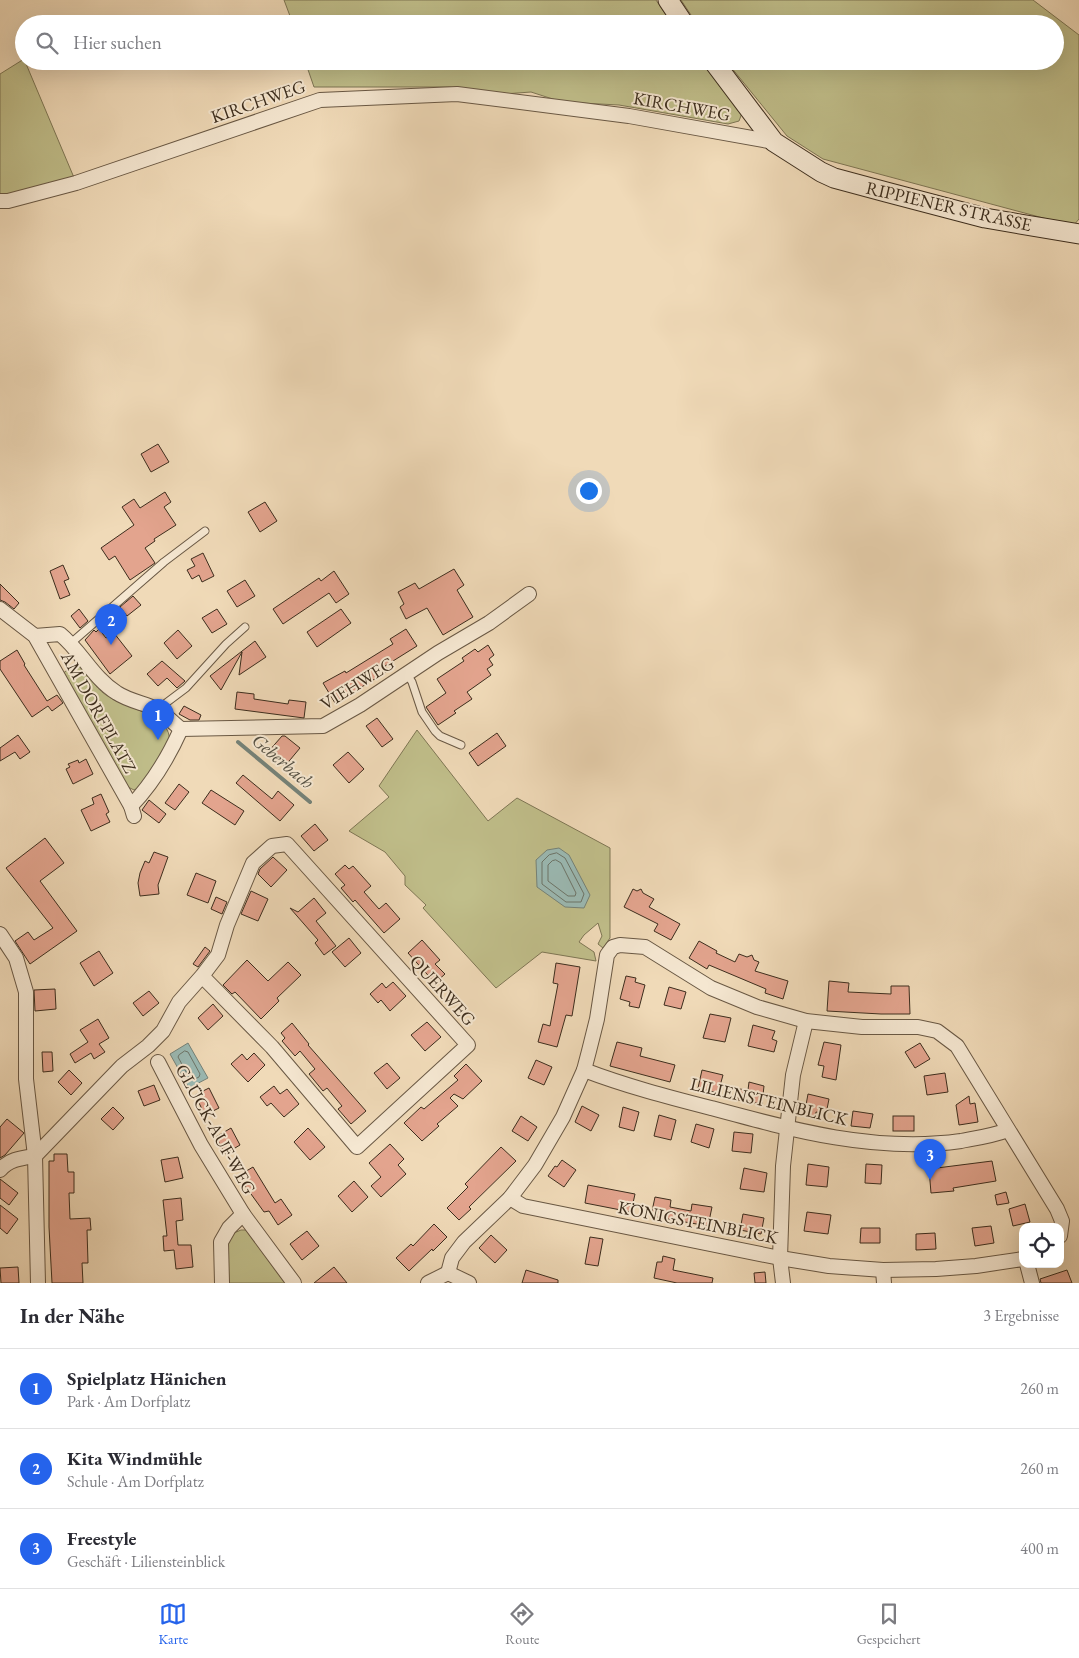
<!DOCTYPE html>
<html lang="de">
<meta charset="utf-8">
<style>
body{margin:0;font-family:"EB Garamond",serif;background:#f7f7f7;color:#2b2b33}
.controls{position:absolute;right:15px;bottom:15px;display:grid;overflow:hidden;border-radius:10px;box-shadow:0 5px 20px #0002}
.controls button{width:45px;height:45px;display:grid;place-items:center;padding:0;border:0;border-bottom:1px solid #e1e1e2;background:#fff;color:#2b2b33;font:25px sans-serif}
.you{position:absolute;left:588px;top:490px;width:18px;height:18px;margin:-12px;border:4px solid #fff;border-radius:50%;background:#1a73e8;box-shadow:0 0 0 8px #1a73e833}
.badge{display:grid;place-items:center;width:32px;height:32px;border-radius:50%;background:#2563eb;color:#fff;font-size:16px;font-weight:700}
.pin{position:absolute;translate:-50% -41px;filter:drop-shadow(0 1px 2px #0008)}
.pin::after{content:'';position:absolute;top:26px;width:18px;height:15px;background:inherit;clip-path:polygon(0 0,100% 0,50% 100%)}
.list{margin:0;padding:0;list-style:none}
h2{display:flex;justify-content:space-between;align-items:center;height:65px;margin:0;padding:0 20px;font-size:21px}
h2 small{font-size:16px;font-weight:400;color:#7c7c81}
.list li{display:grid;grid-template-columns:32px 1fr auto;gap:15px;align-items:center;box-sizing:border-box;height:80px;padding:0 20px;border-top:1px solid #e1e1e2}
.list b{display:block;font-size:19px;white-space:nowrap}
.list p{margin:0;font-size:16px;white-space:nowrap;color:#7c7c81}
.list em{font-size:16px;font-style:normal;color:#7c7c81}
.icon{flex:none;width:28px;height:28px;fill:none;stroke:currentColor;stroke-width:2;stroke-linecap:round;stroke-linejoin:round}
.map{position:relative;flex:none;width:1079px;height:1283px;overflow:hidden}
.search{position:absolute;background:#fff;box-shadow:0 5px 20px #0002;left:15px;right:15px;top:15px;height:55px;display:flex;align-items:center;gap:12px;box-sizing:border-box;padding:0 18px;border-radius:28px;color:#7c7c81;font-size:19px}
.sheet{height:305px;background:#fff}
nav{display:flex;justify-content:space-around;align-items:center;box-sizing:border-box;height:70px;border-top:1px solid #e1e1e2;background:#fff;font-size:14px;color:#7c7c81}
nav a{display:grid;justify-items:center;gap:2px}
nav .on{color:#2563eb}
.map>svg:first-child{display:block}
.green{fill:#c0be8a;stroke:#7e7654}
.water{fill:#9bbab4;stroke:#758278}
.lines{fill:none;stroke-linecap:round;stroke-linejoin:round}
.shore{stroke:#6c7468;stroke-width:1}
.stream{stroke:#758278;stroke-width:4}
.building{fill:#e3a48e;stroke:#3c2d1d}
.lane-casing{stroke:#695844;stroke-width:9}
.street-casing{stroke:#695844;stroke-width:16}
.secondary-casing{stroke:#3c2d1d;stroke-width:21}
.lane{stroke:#f5e7d1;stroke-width:7}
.street{stroke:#f5e7d1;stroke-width:14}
.secondary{stroke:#f5e7d1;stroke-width:19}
.labels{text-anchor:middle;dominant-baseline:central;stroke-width:4;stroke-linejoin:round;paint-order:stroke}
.street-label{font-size:18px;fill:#3c2d1d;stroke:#f5e7d1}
.water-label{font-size:19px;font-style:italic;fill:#545043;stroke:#f5e7d1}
</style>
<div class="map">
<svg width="1079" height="1283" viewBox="0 0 1079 1283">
<rect width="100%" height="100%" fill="#f0dab8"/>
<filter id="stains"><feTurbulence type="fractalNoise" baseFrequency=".004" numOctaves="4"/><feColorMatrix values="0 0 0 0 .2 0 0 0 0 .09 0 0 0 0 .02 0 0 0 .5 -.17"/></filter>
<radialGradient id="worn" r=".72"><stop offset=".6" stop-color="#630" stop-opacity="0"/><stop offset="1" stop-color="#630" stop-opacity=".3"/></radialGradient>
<g class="green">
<path d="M 284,0 L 656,0 L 672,24 L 293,24 Z"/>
<path d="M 681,0 L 1033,0 L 1079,35 L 1079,219 L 1073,226 L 823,159 L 787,136 L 726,61 L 1055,61 L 1055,24 L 697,24 Z"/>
<path d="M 24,59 L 75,180 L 0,197 L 0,74 Z"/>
<path d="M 305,61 L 702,61 L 742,113 L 739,121 L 728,124 L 619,105 L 562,102 L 531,92 L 504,94 L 449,87 L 314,87 Z"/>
<path d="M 78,662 C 87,673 94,687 106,695 C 123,708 174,715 169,742 L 140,787 L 134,790 L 128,787 L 62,674 Z"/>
<path d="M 417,730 L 488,821 L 517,798 L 610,848 L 610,938 L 603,948 L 598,944 L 602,936 L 598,923 L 584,935 L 579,942 L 594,952 L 596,961 L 542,952 L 496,988 L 423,908 L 426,905 L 405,885 L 405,876 L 385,852 L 349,831 L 389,797 L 379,786 Z"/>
<path d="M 241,1230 L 246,1230 L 285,1283 L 227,1283 L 225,1249 L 229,1235 Z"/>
</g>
<g class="water">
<path d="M 559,848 L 569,855 L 590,895 L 584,908 L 565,907 L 537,887 L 536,860 L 547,850 Z"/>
<path d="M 188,1043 L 208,1078 L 189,1088 L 170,1054 Z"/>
</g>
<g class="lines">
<g class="shore">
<path d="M 557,853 L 565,858 L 584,894 L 581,902 L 566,902 L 542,884 L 542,862 L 549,855 Z"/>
<path d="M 556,860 L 561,863 L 576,893 L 575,896 L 568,896 L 548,881 L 548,865 L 552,861 Z"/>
<path d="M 185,1051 L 188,1052 L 200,1074 L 199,1077 L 193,1080 L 190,1079 L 178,1057 L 179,1055 Z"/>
</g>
<path class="stream" d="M 238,742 L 310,802"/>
</g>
<g class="building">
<path d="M 158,444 L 169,462 L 151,472 L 141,454 Z"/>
<path d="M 165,492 L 171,502 L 164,507 L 176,525 L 154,539 L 155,541 L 145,548 L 155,563 L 130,580 L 115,556 L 109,560 L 101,548 L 134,525 L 122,507 L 134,499 L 140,508 Z"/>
<path d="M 265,502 L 277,521 L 260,532 L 248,512 Z"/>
<path d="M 203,553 L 214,576 L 202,582 L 199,575 L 192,579 L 187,570 L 195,566 L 191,559 Z"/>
<path d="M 63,565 L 69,579 L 64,581 L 70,595 L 60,599 L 50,571 Z"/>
<path d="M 454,569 L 464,585 L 457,590 L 473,617 L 443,635 L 427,608 L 406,619 L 400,607 L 404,604 L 398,592 L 415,583 L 419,589 Z"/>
<path d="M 334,571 L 349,594 L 336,603 L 329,593 L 283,624 L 273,609 L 319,578 L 321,581 Z"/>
<path d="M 245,580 L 255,596 L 237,607 L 227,591 Z"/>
<path d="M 0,584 L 19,603 L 14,609 L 5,602 L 0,600 Z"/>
<path d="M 133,596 L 141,605 L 127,616 L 120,607 Z"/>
<path d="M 79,609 L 88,621 L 80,628 L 71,616 Z"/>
<path d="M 217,609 L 227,624 L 212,633 L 202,618 Z"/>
<path d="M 341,609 L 351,623 L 317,647 L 307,632 Z"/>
<path d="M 99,629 L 106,638 L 114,633 L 132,656 L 110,674 L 85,640 L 94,630 L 96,632 Z"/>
<path d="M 406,629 L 417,646 L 385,666 L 388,671 L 335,703 L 323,683 L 345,671 L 346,673 L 393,644 L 390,639 Z"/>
<path d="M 178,630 L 192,646 L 177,659 L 164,643 Z"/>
<path d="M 255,641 L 266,657 L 239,675 L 242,652 L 221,690 L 210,676 Z"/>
<path d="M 488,645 L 494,655 L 489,659 L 493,665 L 487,669 L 491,675 L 467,692 L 472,699 L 454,711 L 456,713 L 438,725 L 426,707 L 446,693 L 437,679 L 464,661 L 462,658 L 475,649 L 478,652 Z"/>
<path d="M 17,650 L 25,664 L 24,665 L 47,701 L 57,695 L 63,703 L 52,711 L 48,706 L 32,717 L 0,669 L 0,661 Z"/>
<path d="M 162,661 L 185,681 L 177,688 L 167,678 L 158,686 L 147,674 Z"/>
<path d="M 237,692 L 254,694 L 254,699 L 288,704 L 289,700 L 306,702 L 304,718 L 235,709 Z"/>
<path d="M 184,706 L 201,715 L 199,720 L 190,720 L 179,714 Z"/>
<path d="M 377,718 L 393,739 L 382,747 L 366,726 Z"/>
<path d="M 497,733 L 506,746 L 478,766 L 469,753 Z"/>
<path d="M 18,735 L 30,752 L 20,759 L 15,752 L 0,761 L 0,748 Z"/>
<path d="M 282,736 L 285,736 L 300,748 L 285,766 L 268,752 Z"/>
<path d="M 348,752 L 364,769 L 349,783 L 333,765 Z"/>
<path d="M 86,759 L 93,774 L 73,784 L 66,769 L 70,767 L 68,764 L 78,760 L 79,763 Z"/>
<path d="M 243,775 L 272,799 L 278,791 L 294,805 L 280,821 L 236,783 Z"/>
<path d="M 179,784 L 189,792 L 175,810 L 165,803 Z"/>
<path d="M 211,790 L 244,811 L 235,825 L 202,803 Z"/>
<path d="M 101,794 L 109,812 L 106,814 L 110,822 L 91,831 L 81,810 L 94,804 L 92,798 Z"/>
<path d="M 149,800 L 166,814 L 159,823 L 142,810 Z"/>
<path d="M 315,824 L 328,840 L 314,851 L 301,836 Z"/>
<path d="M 45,838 L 64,863 L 40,881 L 77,931 L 30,964 L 15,941 L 28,932 L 34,940 L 53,928 L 6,868 Z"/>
<path d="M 154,852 L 168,857 L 158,885 L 159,894 L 140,896 L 138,883 L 140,873 L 145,861 L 149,863 Z"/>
<path d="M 273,857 L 287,870 L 271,887 L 258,874 L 260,869 Z"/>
<path d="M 345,865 L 349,869 L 353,866 L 371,886 L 364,892 L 379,909 L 386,903 L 400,919 L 384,933 L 355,900 L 353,902 L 341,888 L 345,885 L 335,874 Z"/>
<path d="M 196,873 L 216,881 L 208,903 L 187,895 Z"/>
<path d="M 633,889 L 637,891 L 641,889 L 643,893 L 654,899 L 649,907 L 680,924 L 671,940 L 654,931 L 658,924 L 624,907 Z"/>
<path d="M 251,891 L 268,899 L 258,921 L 241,914 Z"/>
<path d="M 216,897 L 227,902 L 222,914 L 211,909 Z"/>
<path d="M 314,898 L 326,913 L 316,921 L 336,946 L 324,955 L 315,943 L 318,940 L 290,908 L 298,912 Z"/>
<path d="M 349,938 L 361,953 L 345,967 L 332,952 Z"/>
<path d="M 422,940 L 440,960 L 435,964 L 445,974 L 435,983 L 408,953 Z"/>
<path d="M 699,941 L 717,951 L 716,953 L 735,962 L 739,954 L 747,957 L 752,955 L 754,960 L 759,962 L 755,971 L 788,981 L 783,999 L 765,993 L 766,989 L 709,965 L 707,969 L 689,958 Z"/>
<path d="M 205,947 L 210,951 L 198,967 L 193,964 Z"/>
<path d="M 99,951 L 113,973 L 94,986 L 80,963 Z"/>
<path d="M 247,960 L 268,981 L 288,962 L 301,975 L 277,998 L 279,1001 L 261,1019 L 235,992 L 232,994 L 223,985 Z"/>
<path d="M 556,963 L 580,967 L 572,1016 L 566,1015 L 557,1047 L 538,1042 L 543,1024 L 550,1026 L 558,984 L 553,983 Z"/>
<path d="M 626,976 L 636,978 L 635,982 L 645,985 L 639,1008 L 629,1006 L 630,1002 L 620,999 Z"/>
<path d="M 829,981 L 849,983 L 848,992 L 891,994 L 891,986 L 909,986 L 910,1014 L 881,1014 L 827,1011 Z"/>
<path d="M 393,982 L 406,996 L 390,1011 L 381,1000 L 378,1003 L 370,994 L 382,983 L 386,988 Z"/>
<path d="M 669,987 L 686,992 L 681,1009 L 664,1005 Z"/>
<path d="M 55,989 L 56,1009 L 35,1011 L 34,990 Z"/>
<path d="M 149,991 L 159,1003 L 143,1016 L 133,1003 Z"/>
<path d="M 213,1004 L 223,1016 L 208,1030 L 198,1018 Z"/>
<path d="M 710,1014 L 731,1018 L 725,1042 L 703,1038 Z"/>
<path d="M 98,1019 L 109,1038 L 99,1044 L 105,1052 L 94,1059 L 91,1053 L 75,1063 L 70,1054 L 88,1042 L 80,1030 Z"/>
<path d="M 427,1022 L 441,1037 L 425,1051 L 411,1035 Z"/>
<path d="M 292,1023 L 309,1044 L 308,1045 L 366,1111 L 351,1124 L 338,1109 L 342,1106 L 327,1088 L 323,1091 L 309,1074 L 315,1069 L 300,1051 L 295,1056 L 282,1041 L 285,1038 L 281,1033 Z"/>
<path d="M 753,1025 L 775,1031 L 772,1039 L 777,1041 L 774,1052 L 748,1046 Z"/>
<path d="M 617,1042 L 642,1048 L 640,1056 L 675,1065 L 670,1082 L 610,1066 Z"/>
<path d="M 824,1042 L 841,1045 L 836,1080 L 822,1077 L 824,1066 L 818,1065 Z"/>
<path d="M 920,1043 L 930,1059 L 915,1068 L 905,1052 Z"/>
<path d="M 42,1052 L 52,1052 L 53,1071 L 43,1072 Z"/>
<path d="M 254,1053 L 265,1065 L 248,1082 L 231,1064 L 242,1054 L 247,1060 Z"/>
<path d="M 536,1060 L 552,1067 L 544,1085 L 528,1078 Z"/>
<path d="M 387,1063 L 400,1078 L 387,1089 L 374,1073 Z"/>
<path d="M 466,1064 L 482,1081 L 463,1099 L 454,1094 L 450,1098 L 458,1106 L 437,1124 L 439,1126 L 422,1141 L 404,1123 L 421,1107 L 424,1109 L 458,1080 L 454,1076 Z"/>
<path d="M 69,1070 L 82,1083 L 71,1095 L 58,1082 Z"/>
<path d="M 702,1070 L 723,1075 L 718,1093 L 698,1088 Z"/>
<path d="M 945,1073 L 948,1092 L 927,1095 L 924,1076 Z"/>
<path d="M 749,1082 L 764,1086 L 762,1104 L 738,1100 L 739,1089 L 748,1090 Z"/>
<path d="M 154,1085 L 160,1100 L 144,1106 L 138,1091 Z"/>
<path d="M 274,1086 L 280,1094 L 287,1089 L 299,1104 L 284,1117 L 271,1103 L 267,1106 L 260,1097 Z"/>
<path d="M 209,1088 L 219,1108 L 205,1115 L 195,1095 Z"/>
<path d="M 808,1094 L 829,1099 L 826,1114 L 816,1112 L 815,1118 L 804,1116 Z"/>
<path d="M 969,1096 L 970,1104 L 975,1103 L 978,1122 L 959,1125 L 956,1105 Z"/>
<path d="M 582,1106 L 599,1115 L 591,1131 L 575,1122 Z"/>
<path d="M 113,1107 L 124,1118 L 113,1130 L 101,1119 Z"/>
<path d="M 623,1107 L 639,1112 L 634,1131 L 619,1127 Z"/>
<path d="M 853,1111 L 873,1114 L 870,1128 L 851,1126 Z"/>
<path d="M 659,1115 L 676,1120 L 671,1140 L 654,1136 Z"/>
<path d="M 521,1116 L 537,1127 L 528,1141 L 512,1131 Z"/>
<rect x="893" y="1116" width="21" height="15"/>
<path d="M 7,1119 L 24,1133 L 5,1155 L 0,1158 L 0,1127 Z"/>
<path d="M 696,1124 L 714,1129 L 709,1148 L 691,1142 Z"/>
<path d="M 231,1128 L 240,1145 L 225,1154 L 216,1137 Z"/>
<path d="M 308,1128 L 325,1147 L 310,1160 L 294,1142 Z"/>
<path d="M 734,1132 L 753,1134 L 751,1153 L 732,1151 Z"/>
<path d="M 390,1144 L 404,1159 L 398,1165 L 406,1174 L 381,1197 L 371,1186 L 381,1177 L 369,1163 Z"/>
<path d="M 501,1147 L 516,1161 L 469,1207 L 471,1209 L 459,1220 L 447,1208 L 468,1187 L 465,1184 Z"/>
<path d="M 54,1154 L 67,1154 L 68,1172 L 74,1172 L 74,1193 L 69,1193 L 70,1219 L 90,1218 L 91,1230 L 87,1230 L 88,1263 L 82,1263 L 83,1283 L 52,1283 L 49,1227 L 49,1161 L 54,1161 Z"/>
<path d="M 178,1157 L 183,1178 L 165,1182 L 161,1160 Z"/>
<path d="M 562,1160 L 576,1170 L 564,1187 L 548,1176 L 555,1166 L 557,1167 Z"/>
<path d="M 992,1161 L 996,1181 L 953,1188 L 954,1191 L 931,1193 L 929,1169 Z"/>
<path d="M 808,1164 L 829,1167 L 827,1187 L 806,1185 Z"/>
<path d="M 866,1164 L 882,1165 L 881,1184 L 865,1183 Z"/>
<path d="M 253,1167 L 275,1203 L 281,1199 L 292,1215 L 278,1225 L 269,1211 L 264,1212 L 238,1176 Z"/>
<path d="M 744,1168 L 767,1173 L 764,1192 L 740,1189 Z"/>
<path d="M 0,1179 L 18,1193 L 9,1205 L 0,1198 Z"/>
<path d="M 354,1181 L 368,1197 L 352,1212 L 338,1196 Z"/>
<path d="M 588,1185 L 635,1194 L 631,1212 L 585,1203 Z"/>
<path d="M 1006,1192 L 1009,1203 L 997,1205 L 995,1195 Z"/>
<path d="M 655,1197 L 671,1200 L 670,1207 L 691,1211 L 692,1204 L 712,1207 L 708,1226 L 651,1216 Z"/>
<path d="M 181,1198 L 183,1220 L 176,1221 L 178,1245 L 191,1245 L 193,1267 L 176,1269 L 174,1250 L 164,1251 L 163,1236 L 167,1236 L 163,1200 Z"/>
<path d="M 1025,1204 L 1030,1222 L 1013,1226 L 1009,1209 Z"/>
<path d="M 0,1205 L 18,1219 L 7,1234 L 0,1228 Z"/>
<path d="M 807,1212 L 831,1215 L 828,1234 L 804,1231 Z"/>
<path d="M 743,1214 L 764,1218 L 761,1234 L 740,1230 Z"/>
<path d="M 434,1224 L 447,1237 L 433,1251 L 432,1249 L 409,1271 L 396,1258 L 411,1244 L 413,1246 Z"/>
<path d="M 991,1226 L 994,1243 L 975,1246 L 972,1228 Z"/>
<path d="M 861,1228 L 880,1228 L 880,1243 L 860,1243 Z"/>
<path d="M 307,1231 L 319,1246 L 302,1260 L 290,1244 Z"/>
<path d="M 935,1233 L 936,1249 L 916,1250 L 916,1234 Z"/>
<path d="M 491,1235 L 507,1250 L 495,1263 L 479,1248 Z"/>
<path d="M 590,1237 L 603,1239 L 598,1266 L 585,1264 Z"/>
<path d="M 663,1256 L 675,1259 L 673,1270 L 713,1278 L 712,1283 L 677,1283 L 654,1278 L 657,1262 L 662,1262 Z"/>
<path d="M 18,1267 L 19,1283 L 1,1283 L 0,1268 Z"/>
<path d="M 334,1267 L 347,1283 L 314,1283 Z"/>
<path d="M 526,1270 L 558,1280 L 558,1283 L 522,1283 Z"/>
<path d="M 1067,1270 L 1072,1283 L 1041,1283 L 1040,1279 Z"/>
<path d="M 765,1272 L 766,1283 L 755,1283 L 754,1273 Z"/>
</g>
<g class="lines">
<defs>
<g id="lane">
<path d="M 71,643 L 164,562 L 205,531"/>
<path d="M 407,674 L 412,682 L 422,712 L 435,731 L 440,736 L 461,745"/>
<path d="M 158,709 L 186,688 L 226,644 L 245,627"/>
</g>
<g id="street">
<path d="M 0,201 L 8,201 L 76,183 L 320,100 L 457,94 L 629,116 L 774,142"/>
<path d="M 0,609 L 35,636 L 131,806 L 134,816"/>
<path d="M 35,636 L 60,634 C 81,651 93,678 117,693 C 129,701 144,703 157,709 C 165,714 173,723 181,729"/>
<path d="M 181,729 L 323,726 L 360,705 L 438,653 L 489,623 L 529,594"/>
<path d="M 131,806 C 153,783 168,758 181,729"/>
<path d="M 0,934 L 16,958 L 26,992 L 26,1079 L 35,1156 L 38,1283"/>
<path d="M 158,1062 L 201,1145 L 243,1214 L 229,1228 L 221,1242 L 222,1283"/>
<path d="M 584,1070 C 626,1086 668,1097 711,1108 C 792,1130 876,1153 961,1141 C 977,1138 992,1136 1008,1130"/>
<path d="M 0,1170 C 9,1159 22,1158 35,1156 L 122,1066 L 148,1046 L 163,1031 L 179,1002 L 202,976 L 218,955 L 227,925 L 253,863 L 272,846 L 287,844 L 468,1045 L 357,1147 L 272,1047 L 202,976"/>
<path d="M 510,1198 L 523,1206 L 780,1258 L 829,1266 L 883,1270 L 936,1269 L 976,1266 L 1023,1259"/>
<path d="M 243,1214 L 294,1283"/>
<path d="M 1027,1264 L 1032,1283"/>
<path d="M 883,1270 L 884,1283"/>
<path d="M 448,1273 L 452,1258 L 464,1242 L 510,1198 L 535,1165 L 563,1117 L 584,1070 L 589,1051 L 597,1019 L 607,955 L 613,947 L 620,945 L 645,947 L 711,988 L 757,1007 L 806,1021 L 862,1027 L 918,1027 L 937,1031 L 957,1046 L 1057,1209 L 1062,1221 L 1060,1236"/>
<path d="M 448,1273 L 469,1283"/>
<path d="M 428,1283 L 448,1273"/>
<path d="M 783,1283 L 780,1258 L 783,1166 L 793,1075 L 806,1021"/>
</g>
<g id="secondary">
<path d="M 668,0 L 684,24"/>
<path d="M 713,61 L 774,142 L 821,172 L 834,178 L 886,192 L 985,218 L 1079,234"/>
</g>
</defs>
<use href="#lane" class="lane-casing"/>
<use href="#street" class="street-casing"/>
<use href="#secondary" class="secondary-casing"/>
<use href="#lane" class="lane"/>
<use href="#street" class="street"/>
<use href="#secondary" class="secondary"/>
</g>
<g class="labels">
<g class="street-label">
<text transform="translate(258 101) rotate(-19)">KIRCHWEG</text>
<text transform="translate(682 106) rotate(10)">KIRCHWEG</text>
<text transform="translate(949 206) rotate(13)">RIPPIENER STRASSE</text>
<text transform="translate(357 683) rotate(-32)">VIEHWEG</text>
<text transform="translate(99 712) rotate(61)">AM DORFPLATZ</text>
<text transform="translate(443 990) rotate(48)">QUERWEG</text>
<text transform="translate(769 1101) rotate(13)">LILIENSTEINBLICK</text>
<text transform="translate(216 1129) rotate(61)">GLÜCK-AUF-WEG</text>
<text transform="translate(698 1222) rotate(11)">KÖNIGSTEINBLICK</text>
</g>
<g class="water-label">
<text transform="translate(283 761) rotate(40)">Geberbach</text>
</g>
</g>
<rect width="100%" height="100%" filter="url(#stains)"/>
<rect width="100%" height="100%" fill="url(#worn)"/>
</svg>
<div class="controls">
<button><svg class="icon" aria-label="locate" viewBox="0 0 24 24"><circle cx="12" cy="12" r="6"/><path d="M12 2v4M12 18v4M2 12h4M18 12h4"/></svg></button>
</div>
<div class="you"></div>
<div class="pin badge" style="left:158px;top:740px">1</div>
<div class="pin badge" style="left:111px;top:645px">2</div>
<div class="pin badge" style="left:930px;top:1180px">3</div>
<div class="search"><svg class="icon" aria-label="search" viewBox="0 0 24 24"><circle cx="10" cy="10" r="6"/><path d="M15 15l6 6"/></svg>Hier suchen</div>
</div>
<section class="sheet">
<h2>In der Nähe<small>3 Ergebnisse</small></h2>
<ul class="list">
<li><span class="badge">1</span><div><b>Spielplatz Hänichen</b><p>Park · Am Dorfplatz</p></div><em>260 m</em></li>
<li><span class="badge">2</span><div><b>Kita Windmühle</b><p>Schule · Am Dorfplatz</p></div><em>260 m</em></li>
<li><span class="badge">3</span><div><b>Freestyle</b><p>Geschäft · Liliensteinblick</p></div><em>400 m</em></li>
</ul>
</section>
<nav>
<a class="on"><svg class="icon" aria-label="map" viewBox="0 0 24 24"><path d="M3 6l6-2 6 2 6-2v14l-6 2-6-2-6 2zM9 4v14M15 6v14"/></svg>Karte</a>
<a><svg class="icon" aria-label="directions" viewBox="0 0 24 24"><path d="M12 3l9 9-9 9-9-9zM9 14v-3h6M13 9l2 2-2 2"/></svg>Route</a>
<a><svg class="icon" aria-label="saved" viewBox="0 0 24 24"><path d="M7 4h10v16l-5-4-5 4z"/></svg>Gespeichert</a>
</nav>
